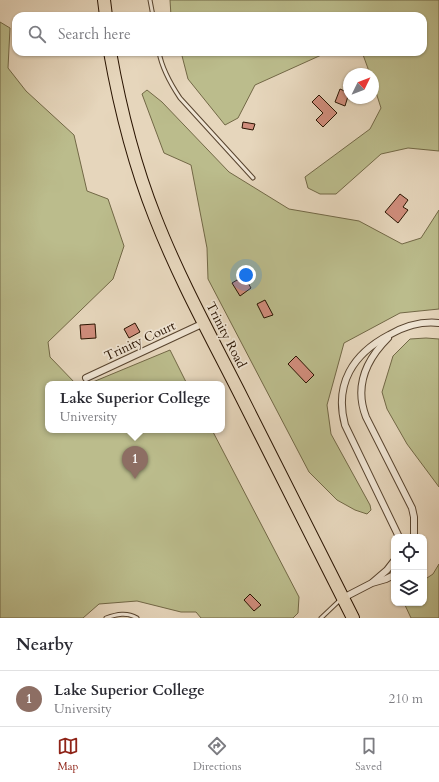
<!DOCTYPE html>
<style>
body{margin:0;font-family:Cardo,serif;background:#f2f2f3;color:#2b2b33}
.controls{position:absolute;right:12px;bottom:12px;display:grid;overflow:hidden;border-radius:8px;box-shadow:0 1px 3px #0004}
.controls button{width:36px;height:36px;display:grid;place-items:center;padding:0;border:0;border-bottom:1px solid #e1e1e2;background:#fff;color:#2b2b33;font:20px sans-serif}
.compass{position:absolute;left:343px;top:68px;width:36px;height:36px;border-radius:50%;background:#fff;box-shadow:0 1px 3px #0004;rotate:47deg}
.you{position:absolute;left:246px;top:275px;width:14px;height:14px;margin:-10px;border:3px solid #fff;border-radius:50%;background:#1a73e8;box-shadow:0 0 0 6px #1a73e833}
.badge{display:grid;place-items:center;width:26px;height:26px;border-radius:50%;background:#8f2418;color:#fff;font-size:13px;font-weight:700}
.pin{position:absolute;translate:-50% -33px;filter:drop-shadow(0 1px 2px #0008)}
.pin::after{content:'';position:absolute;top:21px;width:14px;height:12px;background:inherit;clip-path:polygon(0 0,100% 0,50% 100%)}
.popup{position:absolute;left:45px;top:381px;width:180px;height:52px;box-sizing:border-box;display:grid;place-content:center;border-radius:8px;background:#fff;filter:drop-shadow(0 1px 3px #0005);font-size:13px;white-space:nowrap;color:#7c7c81}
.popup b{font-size:15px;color:#2b2b33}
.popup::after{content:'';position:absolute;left:50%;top:100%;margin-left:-8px;border:8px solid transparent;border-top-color:#fff}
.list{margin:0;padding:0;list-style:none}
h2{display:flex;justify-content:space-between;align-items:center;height:52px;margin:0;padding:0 16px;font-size:17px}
h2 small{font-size:13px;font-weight:400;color:#7c7c81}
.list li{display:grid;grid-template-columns:26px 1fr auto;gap:12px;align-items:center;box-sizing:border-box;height:56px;padding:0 16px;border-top:1px solid #e1e1e2}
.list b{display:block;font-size:15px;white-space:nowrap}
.list p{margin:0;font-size:13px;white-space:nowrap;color:#7c7c81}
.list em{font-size:13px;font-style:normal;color:#7c7c81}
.icon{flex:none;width:22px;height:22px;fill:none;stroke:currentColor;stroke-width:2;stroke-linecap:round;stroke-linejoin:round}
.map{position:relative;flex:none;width:439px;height:618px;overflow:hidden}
.search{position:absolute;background:#fff;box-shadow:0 1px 3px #0004;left:12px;right:12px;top:12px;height:44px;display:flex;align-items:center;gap:10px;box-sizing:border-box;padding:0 14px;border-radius:12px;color:#7c7c81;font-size:15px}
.sheet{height:108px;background:#fff}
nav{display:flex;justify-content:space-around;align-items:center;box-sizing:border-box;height:56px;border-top:1px solid #e1e1e2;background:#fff;font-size:11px;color:#7c7c81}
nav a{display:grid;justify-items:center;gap:2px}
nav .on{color:#8f2418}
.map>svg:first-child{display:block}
.green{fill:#bbbc8c;stroke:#726846}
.building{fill:#d08d7c;stroke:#291300}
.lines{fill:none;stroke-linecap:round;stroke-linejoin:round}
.lane-casing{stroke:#58442f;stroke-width:5}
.street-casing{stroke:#58442f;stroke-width:8}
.highway-casing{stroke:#291300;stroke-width:14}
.lane{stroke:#efe4d3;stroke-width:3}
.street{stroke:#efe4d3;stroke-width:6}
.highway{stroke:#e6d6bc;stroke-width:12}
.labels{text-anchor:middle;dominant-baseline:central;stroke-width:3.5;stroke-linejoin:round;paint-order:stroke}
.street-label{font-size:13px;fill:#291300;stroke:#efe4d3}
</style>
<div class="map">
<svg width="439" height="618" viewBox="0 0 439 618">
<rect width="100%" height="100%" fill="#e6d6bc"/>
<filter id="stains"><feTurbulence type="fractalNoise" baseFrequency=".005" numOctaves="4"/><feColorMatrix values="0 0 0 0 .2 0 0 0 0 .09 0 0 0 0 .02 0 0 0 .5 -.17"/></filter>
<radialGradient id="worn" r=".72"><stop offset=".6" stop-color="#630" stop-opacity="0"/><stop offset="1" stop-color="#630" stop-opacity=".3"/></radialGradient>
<g class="green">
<path d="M 170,0 L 439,0 L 439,151 L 408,148 L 381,154 L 336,194 L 320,194 L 308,188 L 305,177 L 370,129 L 381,108 L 373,83 L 373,74 L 370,74 L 362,52 L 423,52 L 423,16 L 171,16 Z"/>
<path d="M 0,22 L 10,28 L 8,68 L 26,91 L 74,135 L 87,191 L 108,199 L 124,246 L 113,279 L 48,342 L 50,357 L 76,384 L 48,384 L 48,430 L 212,430 L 299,597 L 298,613 L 293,618 L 201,618 L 196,612 L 181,612 L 137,601 L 99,604 L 83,618 L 0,618 Z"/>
<path d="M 181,52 L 328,52 L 255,85 L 238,118 L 225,125 L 188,79 Z"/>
<path d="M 147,90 L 162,102 L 229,172 L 289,209 L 359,221 L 402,244 L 421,238 L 439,210 L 439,309 L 400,313 L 344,343 L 327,405 L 331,434 L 370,505 L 371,510 L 367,514 L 355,510 L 337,500 L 309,472 L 208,279 L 207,248 L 191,165 L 164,153 L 142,94 Z"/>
<path d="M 426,338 L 439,339 L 439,487 L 407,444 L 387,409 L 382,392 L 393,356 L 410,339 Z"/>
<path d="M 170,350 L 187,384 L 88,384 Z"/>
<path d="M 439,564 L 439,618 L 411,618 L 404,603 L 424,603 L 424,580 L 433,574 Z"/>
</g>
<g class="building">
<path d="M 340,89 L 349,93 L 345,106 L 335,102 Z"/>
<path d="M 319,95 L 337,113 L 323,127 L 316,120 L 323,113 L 312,102 Z"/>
<path d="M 243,122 L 255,124 L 253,130 L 242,128 Z"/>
<path d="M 400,194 L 408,200 L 403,207 L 408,210 L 398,223 L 385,212 Z"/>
<path d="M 244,276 L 251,288 L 240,296 L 232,283 Z"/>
<path d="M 265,300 L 273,315 L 264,318 L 257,304 Z"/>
<path d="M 135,323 L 140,332 L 129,338 L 124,329 Z"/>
<path d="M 95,324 L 96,338 L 81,339 L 80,325 Z"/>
<path d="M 296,356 L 314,375 L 306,383 L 288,364 Z"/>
<path d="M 250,594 L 261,605 L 254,611 L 244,600 Z"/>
</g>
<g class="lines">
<defs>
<g id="lane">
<path d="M 150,0 L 153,16"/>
<path d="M 159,52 C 162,69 170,83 180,98 L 253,178"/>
<path d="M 106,618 C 117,614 127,612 137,618"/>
<path d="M 321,618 L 340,600"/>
</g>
<g id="street">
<path d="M 388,338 C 366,360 354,386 366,417 L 412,508 L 414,517 L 414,537"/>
<path d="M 86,378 L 204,323"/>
<path d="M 399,537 L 345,425 C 334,384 353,354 389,335 C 405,326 420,321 439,323"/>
<path d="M 373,582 L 387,570 L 394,561"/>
<path d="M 343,598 L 372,583 L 386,579 L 394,575"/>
</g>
<g id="highway">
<path d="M 104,0 L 106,16"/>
<path d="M 110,52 C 120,108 134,164 155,217 C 178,276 209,333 238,390 C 276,466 314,542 353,618"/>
</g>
</defs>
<use href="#lane" class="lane-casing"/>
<use href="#street" class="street-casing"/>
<use href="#highway" class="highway-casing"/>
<use href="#lane" class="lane"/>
<use href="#street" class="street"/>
<use href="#highway" class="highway"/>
</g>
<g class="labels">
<g class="street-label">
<text transform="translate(226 335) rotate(63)">Trinity Road</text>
<text transform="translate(140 341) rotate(-25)">Trinity Court</text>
</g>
</g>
<rect width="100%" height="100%" filter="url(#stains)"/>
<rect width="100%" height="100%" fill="url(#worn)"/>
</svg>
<div class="controls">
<button><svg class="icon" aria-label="locate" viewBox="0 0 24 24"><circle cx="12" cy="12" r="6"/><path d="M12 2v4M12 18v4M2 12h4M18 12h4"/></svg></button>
<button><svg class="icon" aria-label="layers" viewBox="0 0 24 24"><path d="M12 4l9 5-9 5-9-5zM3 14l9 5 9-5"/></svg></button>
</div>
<svg class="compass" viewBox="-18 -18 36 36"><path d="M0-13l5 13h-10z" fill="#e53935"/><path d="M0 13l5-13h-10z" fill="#7c7c81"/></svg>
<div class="you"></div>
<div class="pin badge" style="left:135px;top:479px;background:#8d6e63">1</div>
<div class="popup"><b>Lake Superior College</b>University</div>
<div class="search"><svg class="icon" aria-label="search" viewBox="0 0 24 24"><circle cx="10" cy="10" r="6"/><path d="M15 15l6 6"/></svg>Search here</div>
</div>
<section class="sheet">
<h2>Nearby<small></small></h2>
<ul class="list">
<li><span class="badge" style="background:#8d6e63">1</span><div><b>Lake Superior College</b><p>University</p></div><em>210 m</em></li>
</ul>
</section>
<nav>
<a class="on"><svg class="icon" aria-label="map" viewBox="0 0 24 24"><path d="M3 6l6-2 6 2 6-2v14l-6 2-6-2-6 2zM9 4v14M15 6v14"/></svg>Map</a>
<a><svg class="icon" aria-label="directions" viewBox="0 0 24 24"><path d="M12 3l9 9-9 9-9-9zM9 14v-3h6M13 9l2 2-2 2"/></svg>Directions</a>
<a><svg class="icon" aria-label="saved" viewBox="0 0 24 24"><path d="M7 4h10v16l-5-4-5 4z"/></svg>Saved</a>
</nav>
